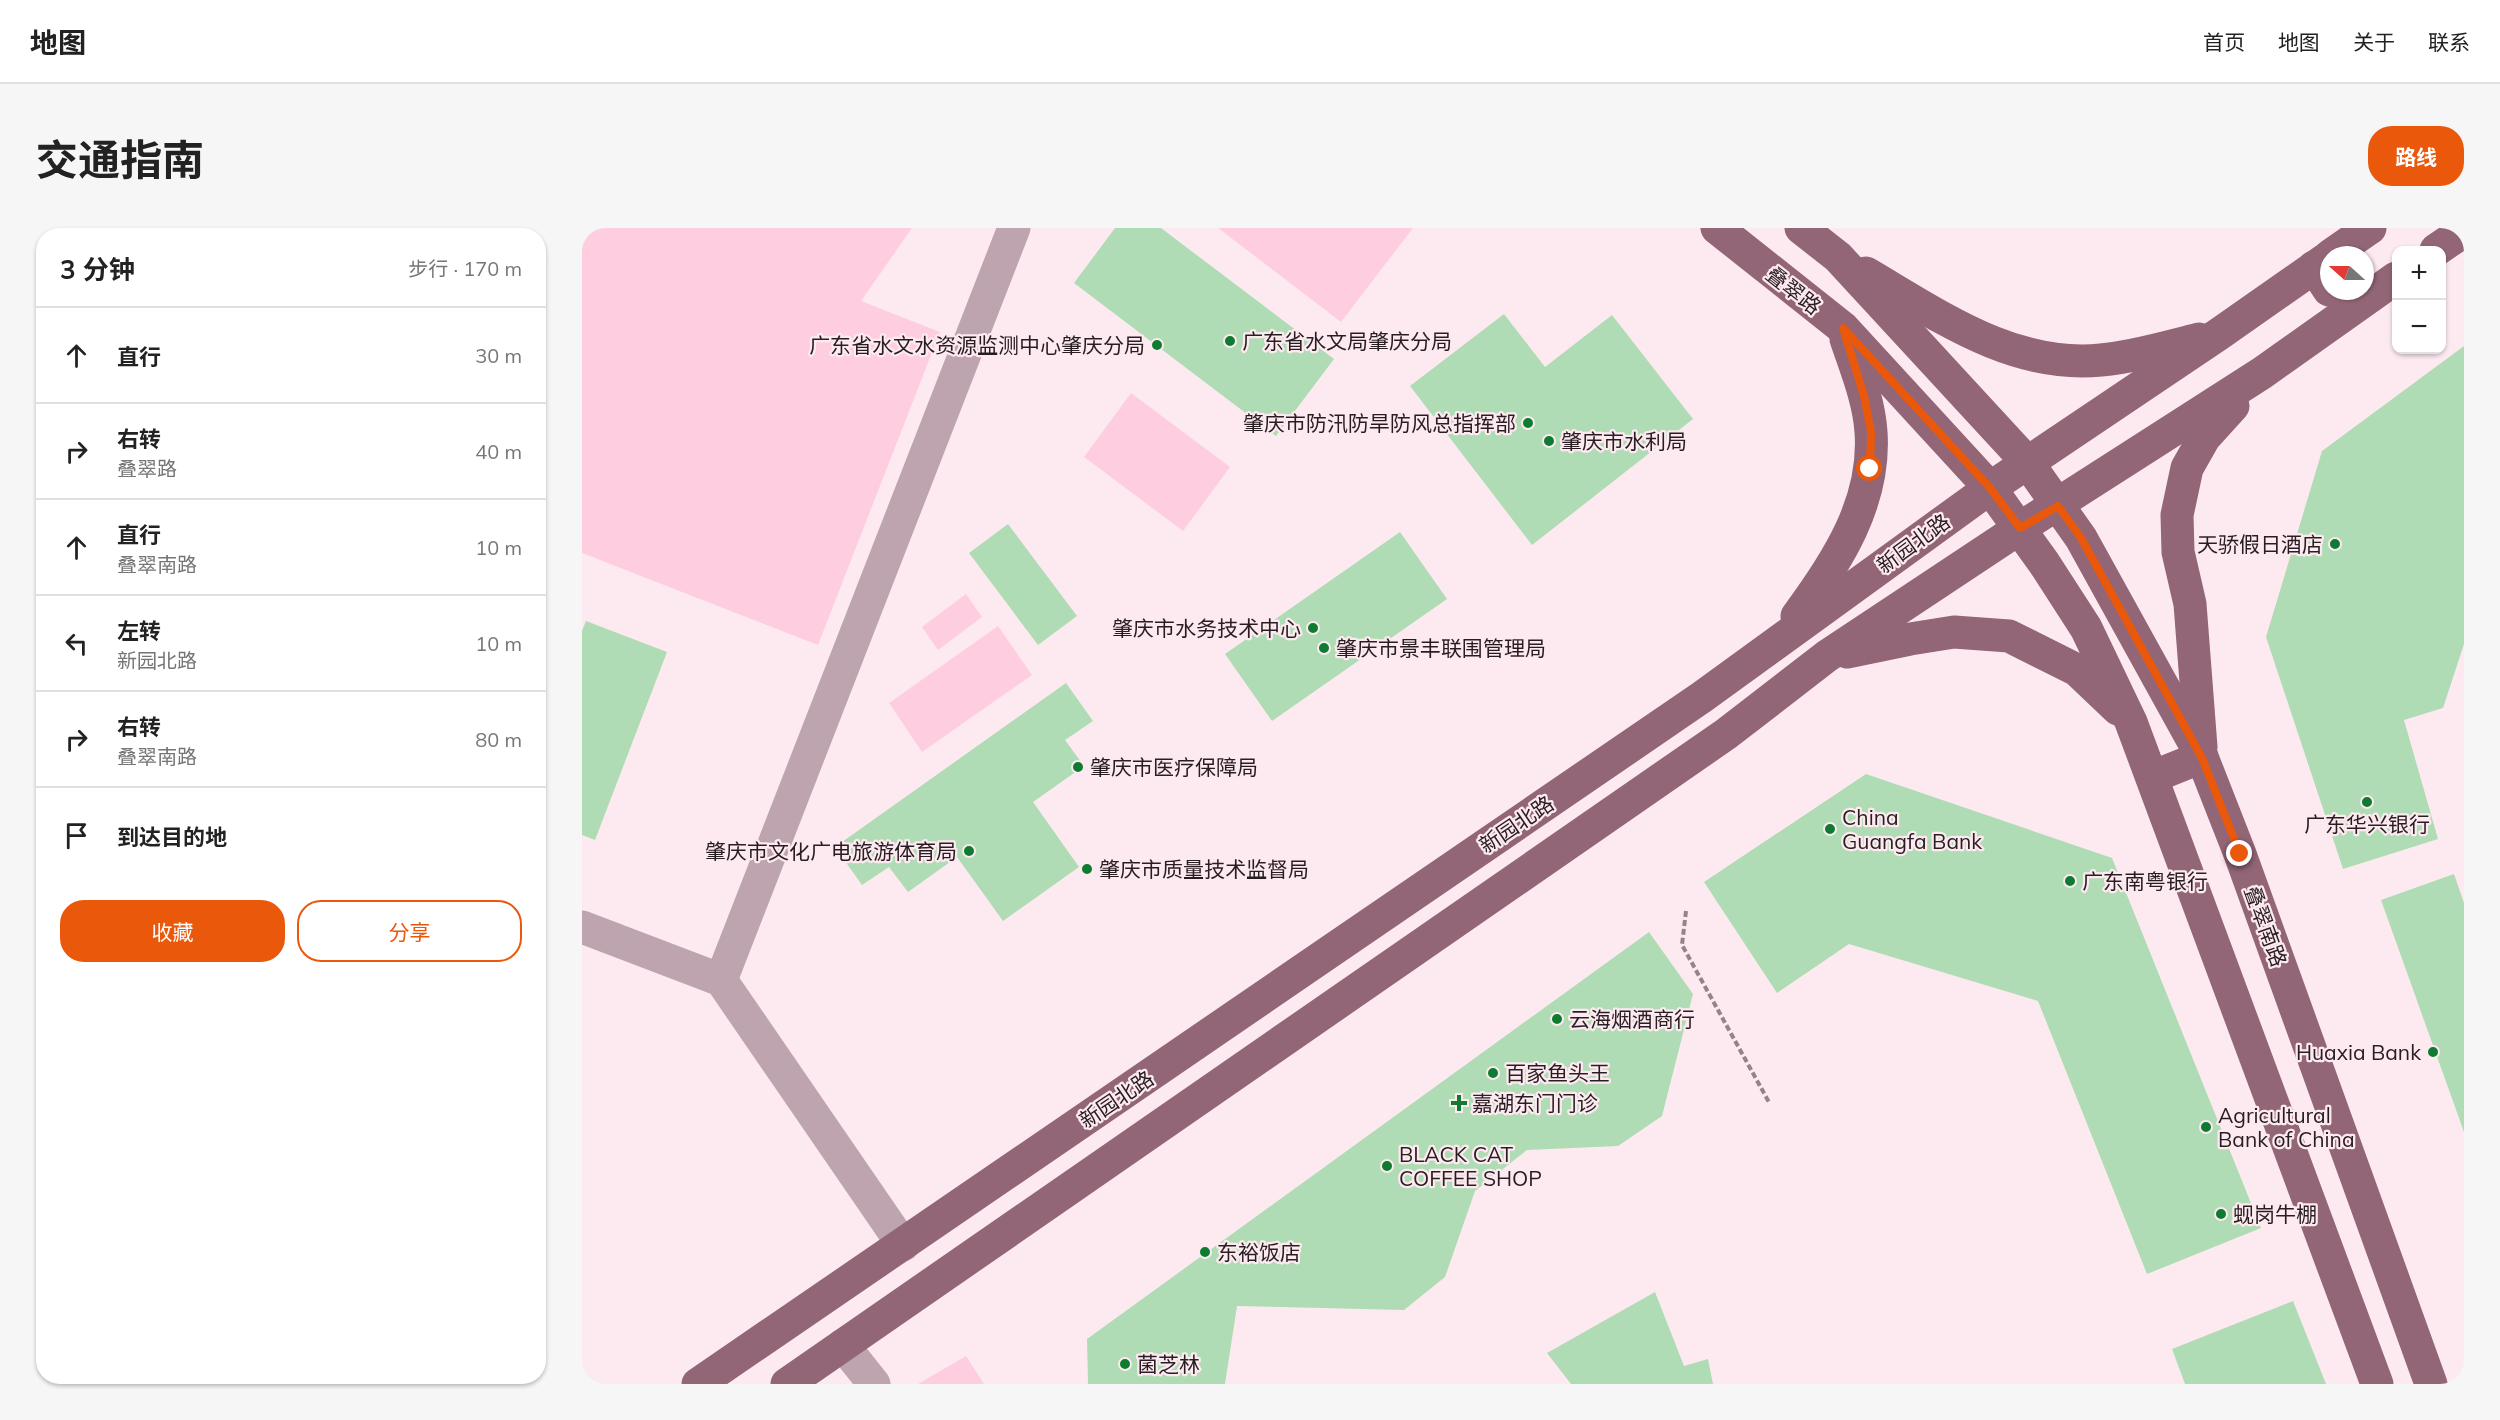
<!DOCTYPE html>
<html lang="zh">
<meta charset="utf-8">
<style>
body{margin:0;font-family:Mulish,"Noto Sans SC",sans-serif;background:#f6f6f6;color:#222}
.controls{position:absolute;right:18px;top:18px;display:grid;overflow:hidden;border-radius:12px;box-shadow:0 2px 4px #0004}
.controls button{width:54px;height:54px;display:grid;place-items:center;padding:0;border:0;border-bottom:2px solid #e0e0e0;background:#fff;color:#222;font:30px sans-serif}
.compass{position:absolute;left:1738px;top:18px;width:54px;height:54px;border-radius:50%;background:#fff;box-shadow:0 2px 4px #0004;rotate:291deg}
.stop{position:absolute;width:18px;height:18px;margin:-14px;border:4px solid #ea580c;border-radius:50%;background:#fff}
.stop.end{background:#ea580c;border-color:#fff;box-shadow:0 2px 6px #0008}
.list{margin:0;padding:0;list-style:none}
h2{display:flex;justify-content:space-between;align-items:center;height:78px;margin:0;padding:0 24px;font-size:26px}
h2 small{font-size:20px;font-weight:400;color:#767676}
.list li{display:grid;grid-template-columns:39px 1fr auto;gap:18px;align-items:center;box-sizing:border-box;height:96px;padding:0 24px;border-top:2px solid #e0e0e0}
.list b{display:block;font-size:22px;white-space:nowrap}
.list p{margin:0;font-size:20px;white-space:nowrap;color:#767676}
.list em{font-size:20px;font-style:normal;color:#767676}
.actions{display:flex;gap:12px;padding:18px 24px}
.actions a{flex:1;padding:14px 0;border:2px solid #ea580c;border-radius:24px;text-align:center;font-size:21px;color:#ea580c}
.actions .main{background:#ea580c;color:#fff}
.icon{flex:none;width:33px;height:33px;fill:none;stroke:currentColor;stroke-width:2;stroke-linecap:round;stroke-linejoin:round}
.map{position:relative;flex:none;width:1882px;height:1156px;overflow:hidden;border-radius:24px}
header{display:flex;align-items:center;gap:36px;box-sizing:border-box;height:84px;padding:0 30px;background:#fff;border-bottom:2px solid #e0e0e0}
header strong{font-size:28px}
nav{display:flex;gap:33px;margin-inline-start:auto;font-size:21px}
.intro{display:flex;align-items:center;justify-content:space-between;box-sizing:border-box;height:144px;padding:0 36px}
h1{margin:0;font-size:42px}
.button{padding:15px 27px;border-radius:24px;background:#ea580c;color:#fff;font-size:21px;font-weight:700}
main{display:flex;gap:36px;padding:0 36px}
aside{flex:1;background:#fff;border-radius:24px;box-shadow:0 2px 4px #0004}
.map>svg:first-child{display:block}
.green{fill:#fecee0}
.building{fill:#afdcb4}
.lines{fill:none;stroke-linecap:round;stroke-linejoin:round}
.path{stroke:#938489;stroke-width:4;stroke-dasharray:6 3;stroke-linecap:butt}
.minor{stroke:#bea4ae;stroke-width:33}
.major{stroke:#926677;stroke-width:33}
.route{stroke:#ea580c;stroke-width:8}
.poi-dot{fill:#0e7b30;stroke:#fdeaf0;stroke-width:2}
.labels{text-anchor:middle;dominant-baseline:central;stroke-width:4.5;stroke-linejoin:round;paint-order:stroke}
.street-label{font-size:21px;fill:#281d21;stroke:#fdeaf0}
.poi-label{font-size:21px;fill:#281d21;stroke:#fdeaf0;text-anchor:start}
</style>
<header>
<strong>地图</strong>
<nav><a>首页</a><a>地图</a><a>关于</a><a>联系</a></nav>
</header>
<div class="intro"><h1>交通指南</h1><a class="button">路线</a></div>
<main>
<aside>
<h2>3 分钟<small>步行 · 170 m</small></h2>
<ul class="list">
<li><svg class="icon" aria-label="ahead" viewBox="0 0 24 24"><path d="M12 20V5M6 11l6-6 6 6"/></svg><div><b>直行</b></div><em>30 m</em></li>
<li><svg class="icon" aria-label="right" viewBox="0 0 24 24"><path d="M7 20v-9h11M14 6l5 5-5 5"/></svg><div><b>右转</b><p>叠翠路</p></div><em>40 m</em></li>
<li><svg class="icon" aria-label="ahead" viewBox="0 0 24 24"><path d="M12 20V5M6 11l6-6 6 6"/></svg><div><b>直行</b><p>叠翠南路</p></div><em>10 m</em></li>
<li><svg class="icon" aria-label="left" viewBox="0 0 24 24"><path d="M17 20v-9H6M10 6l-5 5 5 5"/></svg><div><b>左转</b><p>新园北路</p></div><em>10 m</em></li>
<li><svg class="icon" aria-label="right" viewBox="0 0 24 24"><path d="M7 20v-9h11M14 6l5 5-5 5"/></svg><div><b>右转</b><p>叠翠南路</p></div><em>80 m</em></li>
<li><svg class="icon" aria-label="arrive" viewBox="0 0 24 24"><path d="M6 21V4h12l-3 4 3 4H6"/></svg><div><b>到达目的地</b></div></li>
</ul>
<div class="actions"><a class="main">收藏</a><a>分享</a></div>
</aside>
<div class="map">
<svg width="1882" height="1156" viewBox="0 0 1882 1156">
<rect width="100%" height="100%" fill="#fdeaf0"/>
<g class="green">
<path d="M 0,0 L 330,0 L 279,73 L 358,104 L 236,417 L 0,325 Z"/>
<path d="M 636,0 L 831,0 L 759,94 Z"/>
<path d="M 549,165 L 648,239 L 601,303 L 502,229 Z"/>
<path d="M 384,366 L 400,389 L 356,422 L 340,399 Z"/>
<path d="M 416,398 L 450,447 L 340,524 L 307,475 Z"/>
<path d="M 384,1128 L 402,1156 L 336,1156 Z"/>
</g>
<g class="building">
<path d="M 533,0 L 579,0 L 752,131 L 694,208 L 492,55 Z"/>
<path d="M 922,86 L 963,139 L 1030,87 L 1111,191 L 950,317 L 828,158 Z"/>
<path d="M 1882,118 L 1882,416 L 1861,480 L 1822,492 L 1856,611 L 1761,641 L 1684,409 L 1740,223 Z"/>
<path d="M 426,296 L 495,388 L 456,417 L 387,325 Z"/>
<path d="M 818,304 L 865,371 L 690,493 L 643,426 Z"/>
<path d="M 4,393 L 85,424 L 13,612 L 0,607 L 0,403 Z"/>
<path d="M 484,455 L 511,493 L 483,512 L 502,538 L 451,574 L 497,639 L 421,693 L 375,629 L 326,664 L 307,639 L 280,657 L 253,619 Z"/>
<path d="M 1284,546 L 1530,630 L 1679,1000 L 1565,1046 L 1456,773 L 1267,716 L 1195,765 L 1122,654 Z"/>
<path d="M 1872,646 L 1882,675 L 1882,904 L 1799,672 Z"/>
<path d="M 1067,704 L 1111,766 L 1080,888 L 1036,918 L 945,922 L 893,963 L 863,1049 L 822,1082 L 655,1078 L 643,1156 L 506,1156 L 505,1111 Z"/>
<path d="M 1073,1064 L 1102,1138 L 1126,1131 L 1131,1156 L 989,1156 L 965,1125 Z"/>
<path d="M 1711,1073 L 1744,1156 L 1603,1156 L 1590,1121 Z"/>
</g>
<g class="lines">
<path class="path" d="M 1104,683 L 1100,717 L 1188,876"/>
<g class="minor">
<path d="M 0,699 L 139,752 L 321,1017"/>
<path d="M 139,752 L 432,0"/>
<path d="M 261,1117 L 292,1156"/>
</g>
<g class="major">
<path d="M 1135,0 L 1261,100 L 1408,260 L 1462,335 L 1504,400 L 1549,494 L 1795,1156"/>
<path d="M 1219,0 L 1256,29 L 1446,235 L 1499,310 L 1620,529 L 1658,626 L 1849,1156"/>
<path d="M 1854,22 L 1882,3"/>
<path d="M 1749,27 L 1788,0"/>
<path d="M 1732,39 L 1747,62"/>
<path d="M 1284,45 C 1356,87 1431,141 1519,132 C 1552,129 1585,119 1617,111"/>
<path d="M 1215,388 C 1255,334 1294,274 1289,204 C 1287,172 1274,141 1264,111"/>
<path d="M 1265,424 L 1328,411 L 1372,404 L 1427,408 L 1495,442 L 1536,481"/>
<path d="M 1619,519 L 1608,376 L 1596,324 L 1595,287 L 1605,240 L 1622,210 L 1651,178"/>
<path d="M 1570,549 L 1620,529"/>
<path d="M 116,1156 L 1120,469 L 1408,260 L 1637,106 L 1747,29"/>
<path d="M 205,1156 L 1144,506 L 1245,428 L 1438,300 L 1680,145 L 1814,50"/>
</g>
</g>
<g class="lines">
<path class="route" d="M 1288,241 L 1289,204 L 1282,168 L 1261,100 L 1408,260 L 1438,300 L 1476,278 L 1499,310 L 1620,530 L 1658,626"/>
</g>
<g class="poi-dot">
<circle cx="648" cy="113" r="6"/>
<circle cx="575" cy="117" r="6"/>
<circle cx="946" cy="195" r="6"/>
<circle cx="967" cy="213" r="6"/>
<circle cx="1753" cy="316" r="6"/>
<circle cx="731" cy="400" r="6"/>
<circle cx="742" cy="420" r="6"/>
<circle cx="496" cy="539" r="6"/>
<circle cx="1785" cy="574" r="6"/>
<circle cx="1248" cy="601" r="6"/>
<circle cx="387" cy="623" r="6"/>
<circle cx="505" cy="641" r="6"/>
<circle cx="1488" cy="653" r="6"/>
<circle cx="975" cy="791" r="6"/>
<circle cx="1851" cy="824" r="6"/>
<circle cx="911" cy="845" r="6"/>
<path d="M874 866h6v6h6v6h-6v6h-6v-6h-6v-6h6z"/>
<circle cx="1624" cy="899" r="6"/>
<circle cx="805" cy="938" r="6"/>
<circle cx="1639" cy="986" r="6"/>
<circle cx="623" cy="1024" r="6"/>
<circle cx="543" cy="1136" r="6"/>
</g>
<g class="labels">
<g class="street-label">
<text transform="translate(1212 62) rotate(38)">叠翠路</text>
<text transform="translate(1331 315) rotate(-36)">新园北路</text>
<text transform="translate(934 596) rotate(-34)">新园北路</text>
<text transform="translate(1684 698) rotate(70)">叠翠南路</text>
<text transform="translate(534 871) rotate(-34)">新园北路</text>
</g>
<g class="poi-label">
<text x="660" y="113">广东省水文局肇庆分局</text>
<text x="563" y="117" text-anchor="end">广东省水文水资源监测中心肇庆分局</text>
<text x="934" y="195" text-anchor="end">肇庆市防汛防旱防风总指挥部</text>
<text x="979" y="213">肇庆市水利局</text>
<text x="1741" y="316" text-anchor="end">天骄假日酒店</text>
<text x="719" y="400" text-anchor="end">肇庆市水务技术中心</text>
<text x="754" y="420">肇庆市景丰联围管理局</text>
<text x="508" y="539">肇庆市医疗保障局</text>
<text x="1260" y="589">China<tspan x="1260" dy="24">Guangfa Bank</tspan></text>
<text x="1785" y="596" text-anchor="middle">广东华兴银行</text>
<text x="375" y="623" text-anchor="end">肇庆市文化广电旅游体育局</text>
<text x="517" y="641">肇庆市质量技术监督局</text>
<text x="1500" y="653">广东南粤银行</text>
<text x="987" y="791">云海烟酒商行</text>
<text x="1839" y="824" text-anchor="end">Huaxia Bank</text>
<text x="923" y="845">百家鱼头王</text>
<text x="890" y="875">嘉湖东门门诊</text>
<text x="1636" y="887">Agricultural<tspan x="1636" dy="24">Bank of China</tspan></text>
<text x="817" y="926">BLACK CAT<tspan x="817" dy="24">COFFEE SHOP</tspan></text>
<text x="1651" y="986">蚬岗牛棚</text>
<text x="635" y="1024">东裕饭店</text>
<text x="555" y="1136">菌芝林</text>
</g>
</g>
</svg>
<div class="controls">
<button>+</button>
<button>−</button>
</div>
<svg class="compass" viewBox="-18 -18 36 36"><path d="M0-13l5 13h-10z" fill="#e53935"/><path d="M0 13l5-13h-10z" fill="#767676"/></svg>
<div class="stop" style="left:1288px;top:241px"></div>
<div class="stop end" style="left:1658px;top:626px"></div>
</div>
</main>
